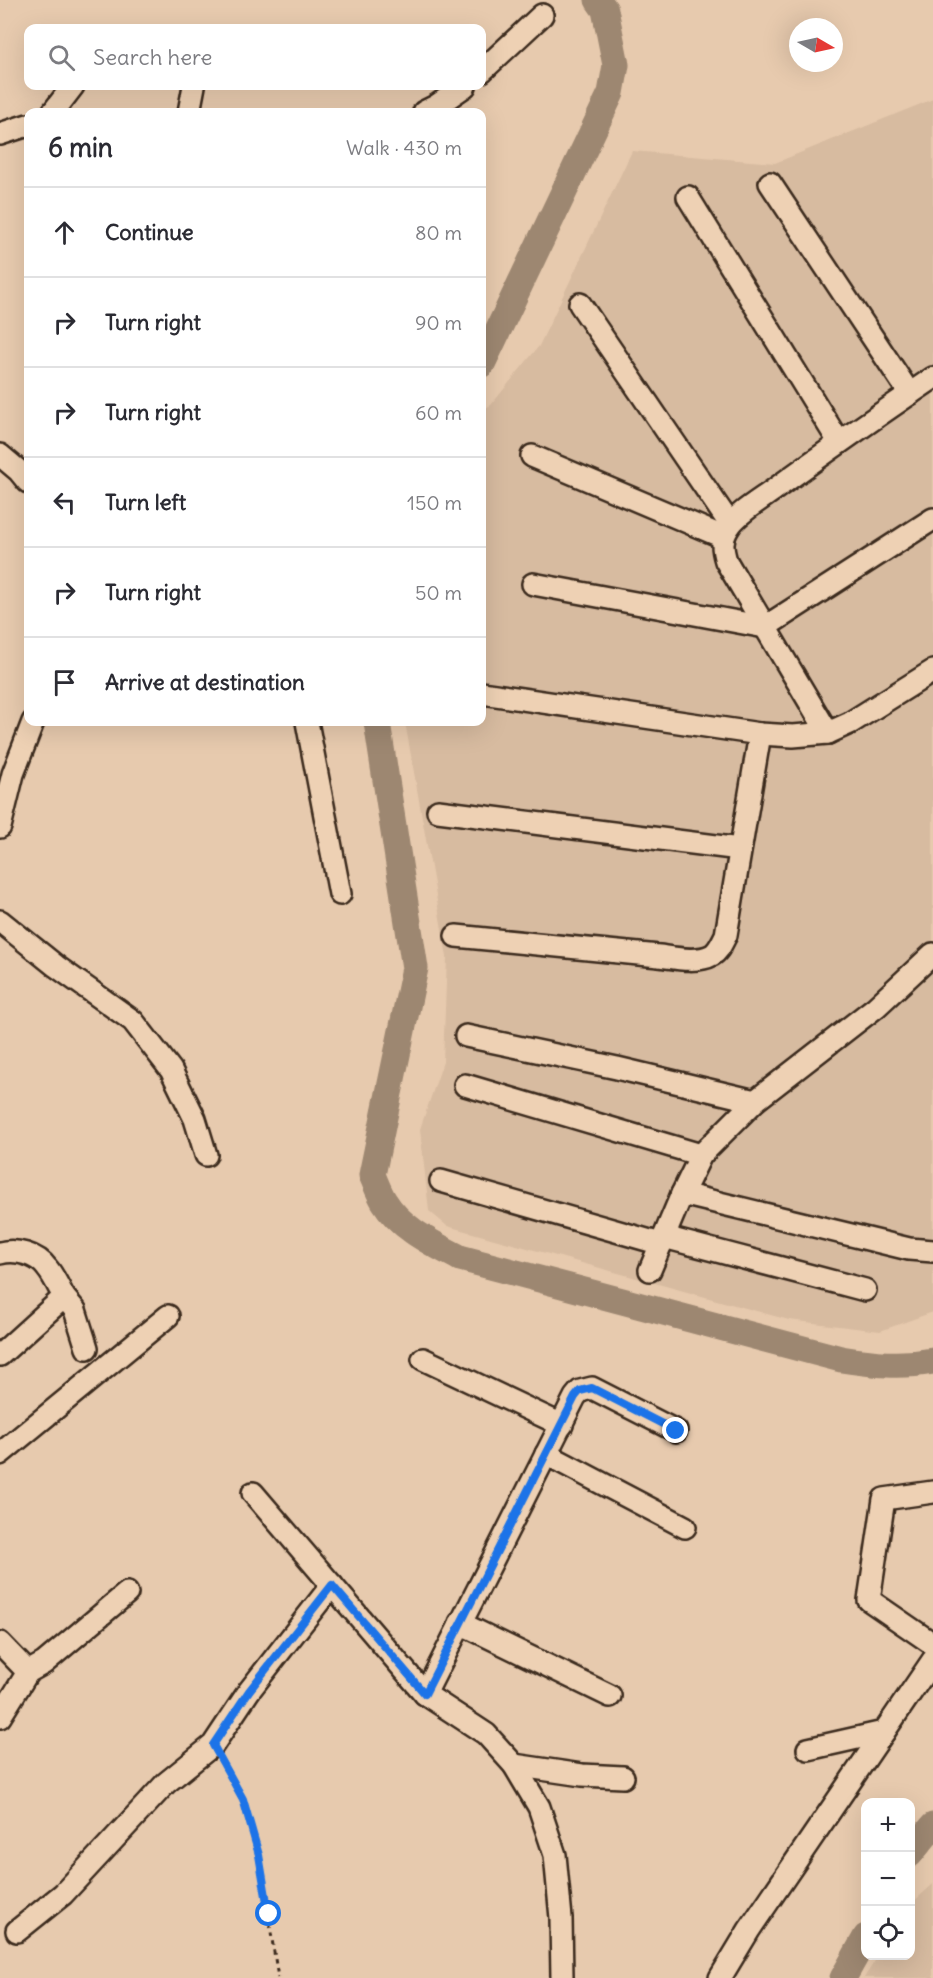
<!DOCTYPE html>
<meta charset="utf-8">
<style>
body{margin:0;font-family:Delius,sans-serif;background:#f7f7f7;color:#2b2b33}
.controls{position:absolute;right:18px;bottom:18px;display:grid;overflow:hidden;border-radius:12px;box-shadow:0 6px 24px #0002}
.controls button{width:54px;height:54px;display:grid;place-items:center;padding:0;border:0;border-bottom:2px solid #e1e1e2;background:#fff;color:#2b2b33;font:30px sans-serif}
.compass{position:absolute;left:789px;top:18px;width:54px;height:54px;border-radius:50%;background:#fff;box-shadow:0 6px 24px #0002;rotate:99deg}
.stop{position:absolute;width:18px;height:18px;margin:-14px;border:4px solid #1a73e8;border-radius:50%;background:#fff}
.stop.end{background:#1a73e8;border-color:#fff;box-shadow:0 2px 6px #0008}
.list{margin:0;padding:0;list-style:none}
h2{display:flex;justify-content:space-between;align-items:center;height:78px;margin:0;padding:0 24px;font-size:26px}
h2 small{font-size:20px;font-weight:400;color:#7c7c81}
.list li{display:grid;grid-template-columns:39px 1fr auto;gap:18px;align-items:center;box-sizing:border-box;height:90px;padding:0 24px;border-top:2px solid #e1e1e2}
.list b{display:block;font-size:22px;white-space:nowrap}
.list em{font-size:20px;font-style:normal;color:#7c7c81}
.icon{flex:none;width:33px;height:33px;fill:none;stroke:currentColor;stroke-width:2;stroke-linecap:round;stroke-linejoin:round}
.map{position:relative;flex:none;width:933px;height:1978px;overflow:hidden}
.search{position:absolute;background:#fff;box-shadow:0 6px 24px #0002;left:24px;top:24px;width:462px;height:66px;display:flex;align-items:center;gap:15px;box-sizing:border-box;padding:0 21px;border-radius:12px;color:#7c7c81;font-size:22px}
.panel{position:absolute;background:#fff;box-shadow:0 6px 24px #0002;left:24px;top:108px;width:462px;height:618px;border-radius:12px}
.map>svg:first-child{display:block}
.built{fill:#d7bba0}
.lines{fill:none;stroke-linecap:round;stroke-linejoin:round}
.river{stroke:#9d8771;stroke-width:27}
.minor-casing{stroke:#3b2a1e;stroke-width:26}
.path{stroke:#3b2a1e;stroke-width:3;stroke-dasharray:4.5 4.5;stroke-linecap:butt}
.minor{stroke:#eed1b4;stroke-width:21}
.route{stroke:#1a73e8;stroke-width:8}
</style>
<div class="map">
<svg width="933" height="1978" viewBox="0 0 933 1978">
<rect width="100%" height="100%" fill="#e7caae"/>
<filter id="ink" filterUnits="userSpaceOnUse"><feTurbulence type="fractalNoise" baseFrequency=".0167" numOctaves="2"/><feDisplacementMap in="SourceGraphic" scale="12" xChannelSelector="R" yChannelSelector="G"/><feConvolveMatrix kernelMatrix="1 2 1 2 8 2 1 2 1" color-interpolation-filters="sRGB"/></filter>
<g filter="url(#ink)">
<g class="built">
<path d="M 933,99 L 933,1312 L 880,1331 L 789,1320 L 447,1226 L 429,1211 L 420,1129 L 443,1062 L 447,957 L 405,722 L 482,722 L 482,410 L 491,405 L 539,346 L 632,151 L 775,163 Z"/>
<path d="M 933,1884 L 933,1978 L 864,1978 L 878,1956 L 910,1956 L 911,1904 Z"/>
</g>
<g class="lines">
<g class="river">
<path d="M 482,364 L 611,93 L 616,65 L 605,10 L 598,0"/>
<path d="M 377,722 L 415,968 L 372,1175 C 376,1184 379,1193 384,1201 C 401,1229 432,1243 460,1258 L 841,1359 C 873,1364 901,1367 933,1361"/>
<path d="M 910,1854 L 933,1826"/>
<path d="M 843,1978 L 866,1937"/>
</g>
<defs>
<g id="minor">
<path d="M 482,71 L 542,15"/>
<path d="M 53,112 L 73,86"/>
<path d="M 189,112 L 194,86"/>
<path d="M 424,112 L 436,106 L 465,86"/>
<path d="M 0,134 L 28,125"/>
<path d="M 770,183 L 910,394"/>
<path d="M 688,197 L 839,442"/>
<path d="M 580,304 L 730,524"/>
<path d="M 0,455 L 19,471 L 28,482"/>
<path d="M 532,456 L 723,537"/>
<path d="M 533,584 L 765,627 L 933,519"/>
<path d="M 482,693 L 760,734 L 793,736 L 828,733 L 850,723 L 933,671"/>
<path d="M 307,722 L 340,894"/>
<path d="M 828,733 L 726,561 C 722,548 721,539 729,527 C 737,513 762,499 775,489 C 827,451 880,414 933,378"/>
<path d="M 438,811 L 740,849"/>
<path d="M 0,827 L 13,774 L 33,722"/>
<path d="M 0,921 L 56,966 L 133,1021 L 171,1070 L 195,1119 L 206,1155"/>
<path d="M 456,936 L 659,956 C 674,958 698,963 712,955 C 719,951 722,942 726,935 L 760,734"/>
<path d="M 466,1036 L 617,1068 L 755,1101"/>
<path d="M 465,1085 L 701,1155"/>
<path d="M 441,1181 L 661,1244"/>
<path d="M 682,1194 L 909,1249 L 933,1251"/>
<path d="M 664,1237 L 865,1290"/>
<path d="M 0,1253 C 16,1249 37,1254 47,1268 C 54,1276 59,1288 64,1297"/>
<path d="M 650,1270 L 682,1194 L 701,1155 L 755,1101 L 876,1007 L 933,954"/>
<path d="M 0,1355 L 64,1297 L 75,1310 L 87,1348"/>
<path d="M 423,1359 L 562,1425"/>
<path d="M 0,1454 L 168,1316"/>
<path d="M 546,1454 L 685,1527"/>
<path d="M 933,1492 L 884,1499 L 869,1600 L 933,1644"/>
<path d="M 253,1493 L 425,1694 L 486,1734 L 514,1765 L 539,1807 L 555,1855 L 561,1918 L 562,1978"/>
<path d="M 460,1623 L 610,1696"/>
<path d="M 0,1643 L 28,1672"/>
<path d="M 425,1694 L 575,1397 L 580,1391 L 592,1388 L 676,1431"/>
<path d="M 0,1717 L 28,1672 L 44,1663 L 127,1593"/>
<path d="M 808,1749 L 884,1732"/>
<path d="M 514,1765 L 582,1775 L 623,1777"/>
<path d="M 17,1931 L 63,1894 L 166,1783 L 213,1745 L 249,1691 L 332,1585"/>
<path d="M 720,1978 L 749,1930 L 933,1660"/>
</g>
</defs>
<use href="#minor" class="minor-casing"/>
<path class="path" d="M 222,1761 L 243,1799 L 259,1855 L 278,1978"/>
<use href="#minor" class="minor"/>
</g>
</g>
<g class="lines" filter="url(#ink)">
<path class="route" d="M 269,1914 L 259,1855 L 243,1799 L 213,1745 L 249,1691 L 332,1585 L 425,1694 L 575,1397 L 580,1391 L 592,1388 L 676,1431"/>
</g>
</svg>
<div class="controls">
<button>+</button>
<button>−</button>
<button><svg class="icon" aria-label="locate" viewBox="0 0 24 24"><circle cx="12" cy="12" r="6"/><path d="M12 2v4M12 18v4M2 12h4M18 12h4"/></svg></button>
</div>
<svg class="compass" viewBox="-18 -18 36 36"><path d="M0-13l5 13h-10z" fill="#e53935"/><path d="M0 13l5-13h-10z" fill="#7c7c81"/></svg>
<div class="stop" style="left:269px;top:1914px"></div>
<div class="stop end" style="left:676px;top:1431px"></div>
<div class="search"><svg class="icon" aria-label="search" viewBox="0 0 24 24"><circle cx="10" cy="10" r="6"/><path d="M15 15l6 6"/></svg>Search here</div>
<section class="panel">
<h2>6 min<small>Walk · 430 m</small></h2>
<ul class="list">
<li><svg class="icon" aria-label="ahead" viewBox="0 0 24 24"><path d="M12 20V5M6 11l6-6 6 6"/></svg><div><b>Continue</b></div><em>80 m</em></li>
<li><svg class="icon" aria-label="right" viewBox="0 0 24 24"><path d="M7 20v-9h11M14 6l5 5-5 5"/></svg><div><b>Turn right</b></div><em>90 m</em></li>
<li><svg class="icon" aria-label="right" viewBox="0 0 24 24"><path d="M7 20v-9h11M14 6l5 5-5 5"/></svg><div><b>Turn right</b></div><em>60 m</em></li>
<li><svg class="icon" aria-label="left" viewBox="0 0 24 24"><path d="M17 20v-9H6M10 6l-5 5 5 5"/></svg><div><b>Turn left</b></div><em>150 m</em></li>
<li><svg class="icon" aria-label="right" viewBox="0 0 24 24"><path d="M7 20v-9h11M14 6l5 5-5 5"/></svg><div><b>Turn right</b></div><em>50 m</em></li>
<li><svg class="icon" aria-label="arrive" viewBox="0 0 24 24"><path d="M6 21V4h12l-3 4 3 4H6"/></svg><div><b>Arrive at destination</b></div></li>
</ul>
</section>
</div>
